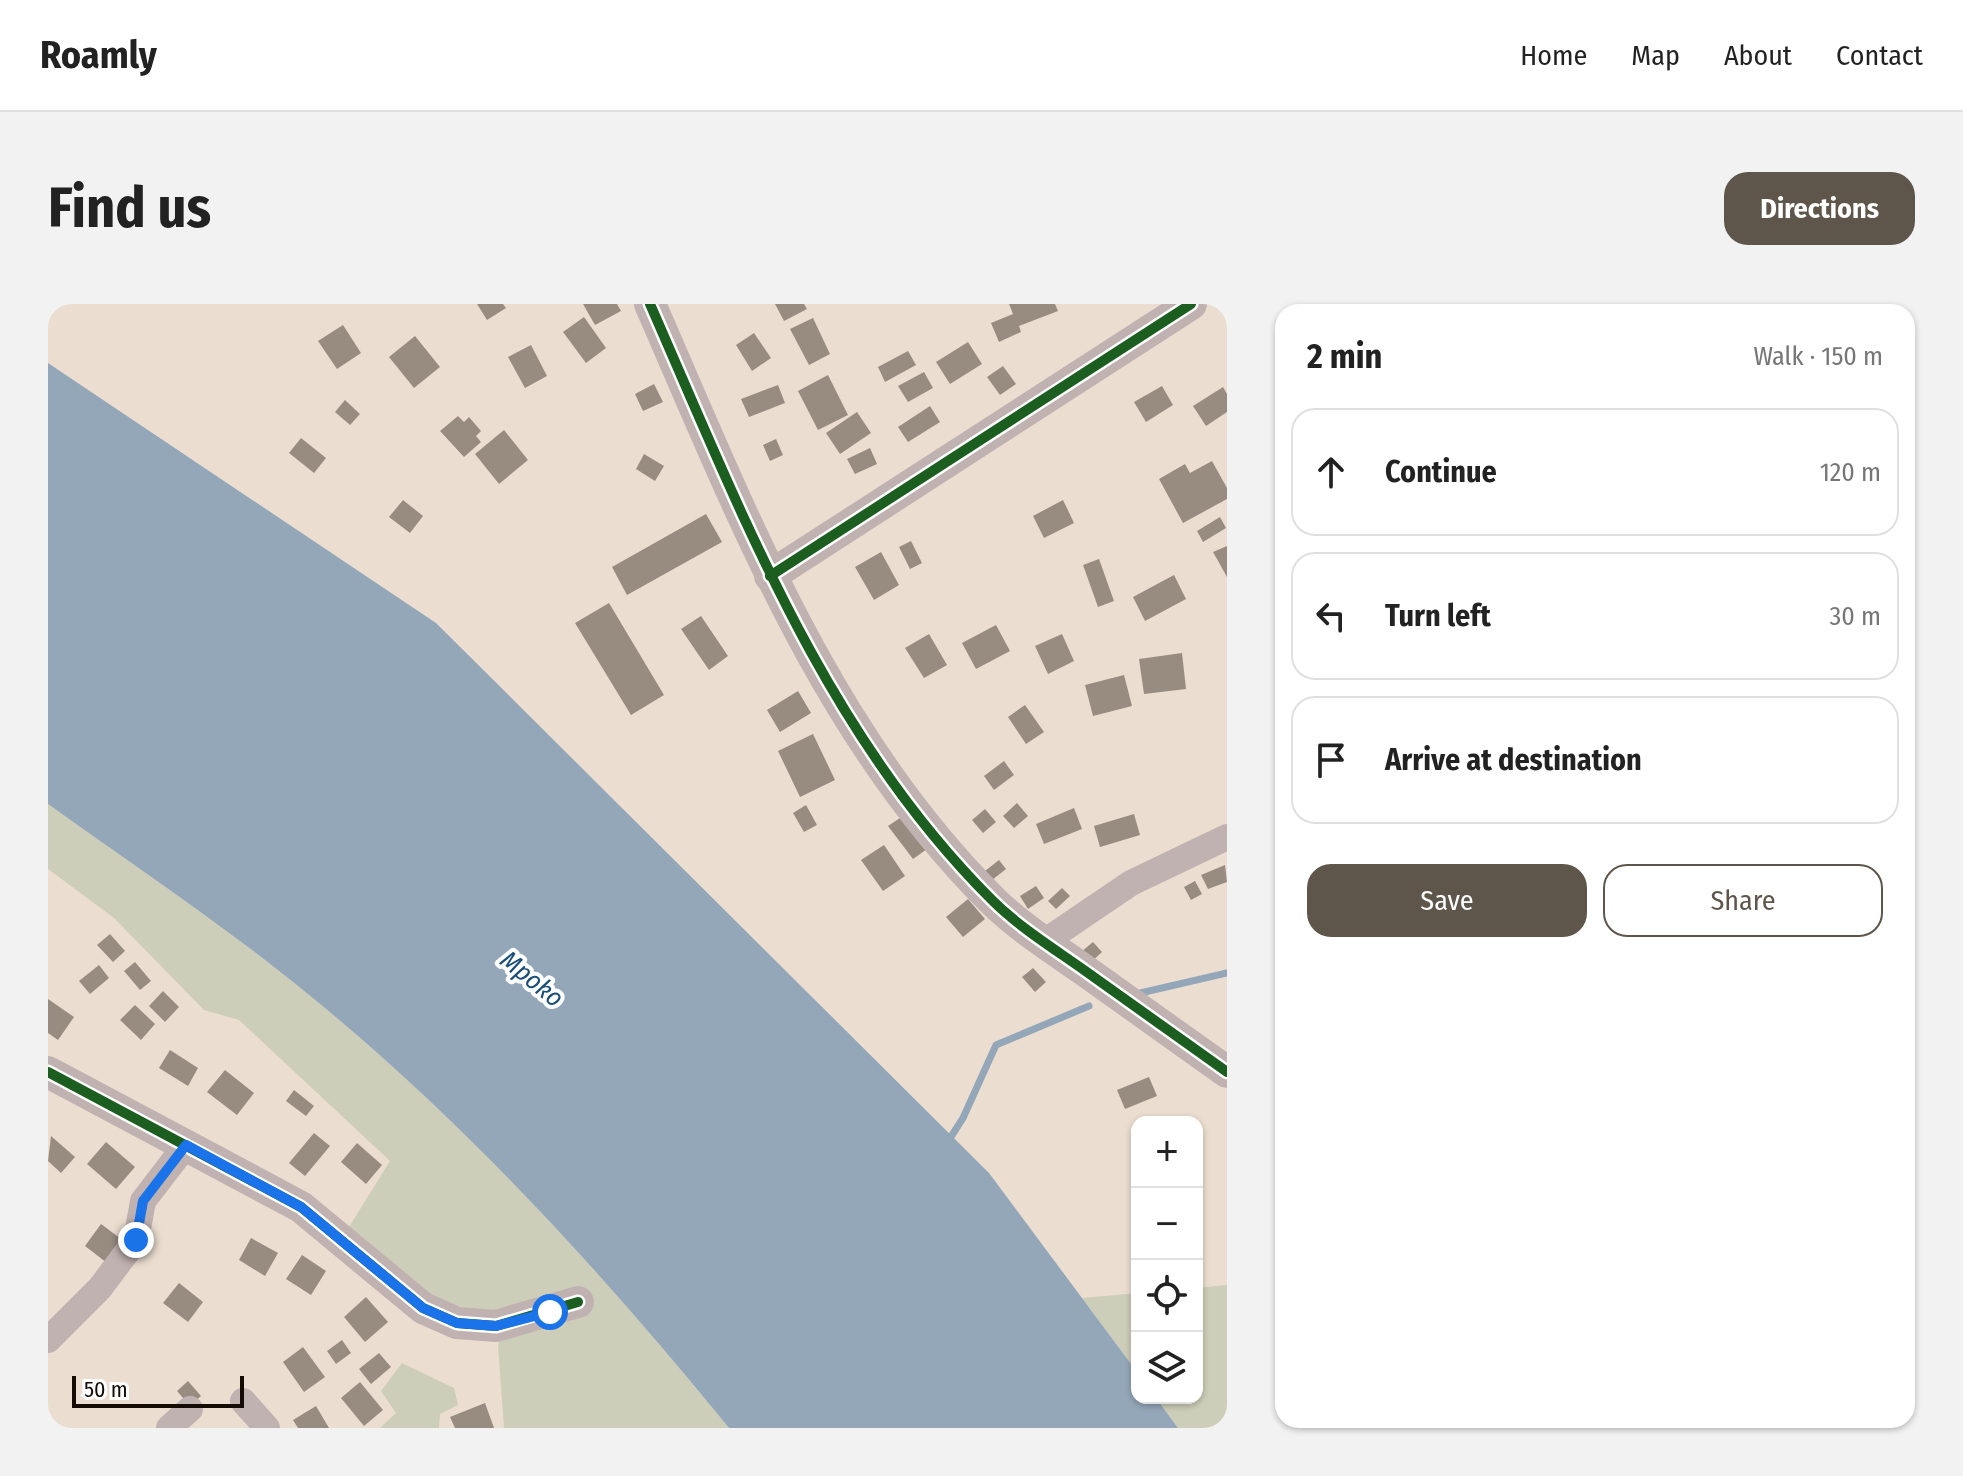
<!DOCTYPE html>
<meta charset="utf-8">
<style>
body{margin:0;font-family:"Fira Sans Condensed",sans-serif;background:#f2f2f2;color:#222}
.controls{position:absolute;right:24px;bottom:24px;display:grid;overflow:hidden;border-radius:16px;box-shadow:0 2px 6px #0004}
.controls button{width:72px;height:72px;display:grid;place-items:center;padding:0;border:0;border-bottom:2px solid #e0e0e0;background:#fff;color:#222;font:40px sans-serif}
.scale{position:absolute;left:24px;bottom:20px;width:172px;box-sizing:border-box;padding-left:8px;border:4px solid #140c04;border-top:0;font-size:22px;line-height:28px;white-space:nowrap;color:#140c04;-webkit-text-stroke:6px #fff;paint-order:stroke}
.stop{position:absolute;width:24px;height:24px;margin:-18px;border:6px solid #1a73e8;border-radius:50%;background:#fff}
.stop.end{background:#1a73e8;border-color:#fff;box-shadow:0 2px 8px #0008}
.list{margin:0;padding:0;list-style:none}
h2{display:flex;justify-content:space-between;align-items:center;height:104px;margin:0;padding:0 32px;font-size:34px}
h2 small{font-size:26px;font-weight:400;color:#767676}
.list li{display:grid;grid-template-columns:52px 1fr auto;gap:24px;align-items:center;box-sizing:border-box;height:128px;margin:0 16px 16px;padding:0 16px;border:2px solid #e0e0e0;border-radius:24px}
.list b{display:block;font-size:30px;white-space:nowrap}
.list em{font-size:26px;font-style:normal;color:#767676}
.actions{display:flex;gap:16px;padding:24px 32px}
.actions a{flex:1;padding:18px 0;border:2px solid #5f564b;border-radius:24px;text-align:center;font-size:28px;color:#5f564b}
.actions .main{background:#5f564b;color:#fff}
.icon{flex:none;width:44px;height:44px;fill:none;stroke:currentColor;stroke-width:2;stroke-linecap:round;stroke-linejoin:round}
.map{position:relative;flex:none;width:1179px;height:1124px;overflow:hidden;border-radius:24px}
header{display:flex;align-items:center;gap:48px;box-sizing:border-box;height:112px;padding:0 40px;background:#fff;border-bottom:2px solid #e0e0e0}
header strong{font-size:38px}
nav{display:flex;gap:44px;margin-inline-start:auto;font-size:28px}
.intro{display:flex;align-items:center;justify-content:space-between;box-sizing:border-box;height:192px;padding:0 48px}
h1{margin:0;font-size:56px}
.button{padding:20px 36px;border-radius:24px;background:#5f564b;color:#fff;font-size:28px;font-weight:700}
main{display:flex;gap:48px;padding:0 48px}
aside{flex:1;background:#fff;border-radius:24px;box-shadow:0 2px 6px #0004}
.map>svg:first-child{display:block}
.green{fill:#cdceb9}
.water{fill:#94a7b8}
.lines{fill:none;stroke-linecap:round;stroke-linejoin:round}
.stream{stroke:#94a7b8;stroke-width:7}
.building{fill:#988c81}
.minor{stroke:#c0b2b1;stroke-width:26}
.tertiary{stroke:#c0b2b1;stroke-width:32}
.cycleway-casing{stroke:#fff;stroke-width:15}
.cycleway{stroke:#1b5e20;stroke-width:10}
.route{stroke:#1a73e8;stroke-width:10}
.labels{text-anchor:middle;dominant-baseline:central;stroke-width:8;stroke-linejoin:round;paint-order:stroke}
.water-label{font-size:26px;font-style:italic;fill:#194e78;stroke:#fff}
</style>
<header>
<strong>Roamly</strong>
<nav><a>Home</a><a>Map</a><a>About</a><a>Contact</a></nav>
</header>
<div class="intro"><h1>Find us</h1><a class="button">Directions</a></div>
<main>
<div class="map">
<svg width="1179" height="1124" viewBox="0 0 1179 1124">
<rect width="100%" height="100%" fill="#ebded0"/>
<g class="green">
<path d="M 0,500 C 75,554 153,606 226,663 C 397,796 545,957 681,1124 L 456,1124 L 450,1042 L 457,1008 L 418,1005 L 384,991 L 301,923 L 342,857 L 191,716 L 156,706 L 66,614 L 0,565 Z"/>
<path d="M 1179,981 L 1179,1124 L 1130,1124 L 1108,1094 L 1149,1094 L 1149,984 Z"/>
<path d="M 1089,989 L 1089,1068 L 1034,994 Z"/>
<path d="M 354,1059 L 406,1084 L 410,1101 L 392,1110 L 391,1124 L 332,1124 L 348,1109 L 333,1087 Z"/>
</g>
<path class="water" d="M 0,59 L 388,319 L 941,869 L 1089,1068 L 1089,1094 L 1108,1094 L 1130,1124 L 681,1124 C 545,957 397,796 226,663 C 153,606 75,554 0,500 Z"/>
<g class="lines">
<g class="stream">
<path d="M 1088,690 L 1179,669"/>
<path d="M 899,839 L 915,814 L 948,741 L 1041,702"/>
</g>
</g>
<g class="building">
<path d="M 429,0 L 455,0 L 458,4 L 439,16 Z"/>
<path d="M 535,0 L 569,0 L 573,7 L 547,21 Z"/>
<path d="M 727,0 L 756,0 L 759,5 L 736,17 Z"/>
<path d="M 961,0 L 1007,0 L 1010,7 L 971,22 L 973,28 L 951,38 L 943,19 L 965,10 Z"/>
<path d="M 536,13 L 558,44 L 538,59 L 515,28 Z"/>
<path d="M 765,14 L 782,50 L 761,61 L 742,25 Z"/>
<path d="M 295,21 L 313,49 L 289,65 L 270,37 Z"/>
<path d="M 706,29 L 723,54 L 704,67 L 688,41 Z"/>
<path d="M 367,32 L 392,63 L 366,84 L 341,53 Z"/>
<path d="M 920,38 L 934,60 L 902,80 L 888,58 Z"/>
<path d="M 483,41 L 499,72 L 477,84 L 460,53 Z"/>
<path d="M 860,47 L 868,61 L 837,78 L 830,63 Z"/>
<path d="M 955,62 L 968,80 L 952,91 L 939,73 Z"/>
<path d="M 876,68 L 885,84 L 860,98 L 850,82 Z"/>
<path d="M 780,71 L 800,111 L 770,126 L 750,87 Z"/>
<path d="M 606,80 L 615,98 L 595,107 L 587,90 Z"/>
<path d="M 730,81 L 737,99 L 701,113 L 693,95 Z"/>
<path d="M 1114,82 L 1125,101 L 1098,118 L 1086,98 Z"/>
<path d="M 1175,83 L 1179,90 L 1179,108 L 1158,122 L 1145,102 Z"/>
<path d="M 297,96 L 312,110 L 302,121 L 287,108 Z"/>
<path d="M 882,102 L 892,118 L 860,138 L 850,123 Z"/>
<path d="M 809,108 L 823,129 L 792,150 L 778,129 Z"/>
<path d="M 410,112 L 416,118 L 421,113 L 433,127 L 428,132 L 433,138 L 416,153 L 392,127 Z"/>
<path d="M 456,126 L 480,156 L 451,180 L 427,150 Z"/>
<path d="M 253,134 L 278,154 L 266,169 L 241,149 Z"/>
<path d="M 728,135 L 735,151 L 722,157 L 715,141 Z"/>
<path d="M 822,144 L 829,160 L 807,170 L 799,155 Z"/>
<path d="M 596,150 L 616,162 L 607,177 L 588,165 Z"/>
<path d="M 1164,157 L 1179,184 L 1179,195 L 1135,219 L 1111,175 L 1137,160 L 1142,169 Z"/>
<path d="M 355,196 L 375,212 L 362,229 L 341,213 Z"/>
<path d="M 1015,196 L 1026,219 L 996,234 L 985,212 Z"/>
<path d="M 658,210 L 674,238 L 579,291 L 564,263 Z"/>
<path d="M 1172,213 L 1178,224 L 1155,238 L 1149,227 Z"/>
<path d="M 863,237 L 874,259 L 862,265 L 851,243 Z"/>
<path d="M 1179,242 L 1179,273 L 1165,248 Z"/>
<path d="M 833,248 L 851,281 L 826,296 L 807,263 Z"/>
<path d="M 1051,255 L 1066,297 L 1050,303 L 1035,261 Z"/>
<path d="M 1126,271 L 1138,295 L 1097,317 L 1085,293 Z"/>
<path d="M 561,299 L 616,391 L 583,411 L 527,319 Z"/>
<path d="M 653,312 L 680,352 L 661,366 L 633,325 Z"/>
<path d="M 948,321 L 962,347 L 928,365 L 914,339 Z"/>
<path d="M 881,330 L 899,361 L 876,374 L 857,344 Z"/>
<path d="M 1014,330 L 1026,357 L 1000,370 L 987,342 Z"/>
<path d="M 1134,349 L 1138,385 L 1096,390 L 1091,355 Z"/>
<path d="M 1076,371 L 1084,402 L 1045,412 L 1037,381 Z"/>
<path d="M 750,387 L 763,409 L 732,428 L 719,406 Z"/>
<path d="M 977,401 L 996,428 L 978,440 L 960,413 Z"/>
<path d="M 765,430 L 787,476 L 752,493 L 730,447 Z"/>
<path d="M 956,457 L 966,471 L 946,486 L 936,472 Z"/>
<path d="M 969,499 L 980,512 L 966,524 L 955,512 Z"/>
<path d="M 758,501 L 769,521 L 756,528 L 745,509 Z"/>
<path d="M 1026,504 L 1034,525 L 996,540 L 988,520 Z"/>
<path d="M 937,505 L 948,518 L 935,529 L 924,516 Z"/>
<path d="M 1086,510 L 1092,531 L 1052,543 L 1046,522 Z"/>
<path d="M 855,512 L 879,545 L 865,555 L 840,522 Z"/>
<path d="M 836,541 L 857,572 L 835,587 L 813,556 Z"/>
<path d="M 951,556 L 958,565 L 944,576 L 937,567 Z"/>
<path d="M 1177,561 L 1179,578 L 1160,585 L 1153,571 Z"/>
<path d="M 1147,577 L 1154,590 L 1143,596 L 1136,583 Z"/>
<path d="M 988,582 L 996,594 L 980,605 L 972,592 Z"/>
<path d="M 1014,584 L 1022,592 L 1008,605 L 1000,597 Z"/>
<path d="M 920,595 L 937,615 L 915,633 L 898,613 Z"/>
<path d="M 62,630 L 77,647 L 65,658 L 49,641 Z"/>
<path d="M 1045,638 L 1054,648 L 1042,659 L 1033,648 Z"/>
<path d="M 87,658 L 103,677 L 92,686 L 76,667 Z"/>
<path d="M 51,661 L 61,674 L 42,690 L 31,677 Z"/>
<path d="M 985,664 L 998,678 L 987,688 L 974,673 Z"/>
<path d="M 115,687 L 131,703 L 117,718 L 101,702 Z"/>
<path d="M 0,695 L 26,713 L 10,736 L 0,729 Z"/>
<path d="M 87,701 L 107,720 L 93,736 L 72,716 Z"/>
<path d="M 122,746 L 150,764 L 140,782 L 111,764 Z"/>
<path d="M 177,766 L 206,789 L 189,811 L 159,788 Z"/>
<path d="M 1101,773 L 1109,792 L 1077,805 L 1069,786 Z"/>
<path d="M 246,786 L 266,802 L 258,812 L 238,797 Z"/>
<path d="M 266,829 L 282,842 L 257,872 L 241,859 Z"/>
<path d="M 3,832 L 27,853 L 13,869 L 0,857 Z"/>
<path d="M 58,838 L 87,863 L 68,885 L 39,860 Z"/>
<path d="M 309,839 L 334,861 L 318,880 L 293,858 Z"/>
<path d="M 53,920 L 80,940 L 63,962 L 37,942 Z"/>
<path d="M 203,934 L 230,949 L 217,972 L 191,956 Z"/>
<path d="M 254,951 L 278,967 L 263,991 L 238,975 Z"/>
<path d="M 131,979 L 155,998 L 140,1018 L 115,999 Z"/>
<path d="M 318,993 L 340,1018 L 317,1038 L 296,1013 Z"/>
<path d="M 294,1036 L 303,1049 L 288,1060 L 279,1047 Z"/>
<path d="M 255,1043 L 277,1073 L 256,1088 L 235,1058 Z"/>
<path d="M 331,1049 L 343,1063 L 323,1080 L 311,1065 Z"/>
<path d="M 140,1077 L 153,1092 L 142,1102 L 129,1087 Z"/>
<path d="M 312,1078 L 335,1106 L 316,1122 L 293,1094 Z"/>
<path d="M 437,1099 L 446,1124 L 407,1124 L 402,1113 Z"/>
<path d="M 268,1102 L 281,1124 L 250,1124 L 245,1116 Z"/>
</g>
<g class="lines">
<g class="minor">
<path d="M 996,638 L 1083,579 L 1179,533"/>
<path d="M 0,1036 L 52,984 L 88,936 L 95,897 L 138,841"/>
<path d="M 195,1097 L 219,1124"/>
<path d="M 121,1124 L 142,1105"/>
</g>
<g class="tertiary">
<path d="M 602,0 C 694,210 778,431 944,596 C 971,623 1005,644 1036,666 C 1083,700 1131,734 1179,768"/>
<path d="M 722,272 L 1143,0"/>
<path d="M 0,768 L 253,903 L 375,1004 L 409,1019 L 448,1022 L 530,998"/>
</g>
<defs>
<g id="cycleway">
<path d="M 602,0 C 694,210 778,431 944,596 C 971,623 1005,644 1036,666 C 1083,700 1131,734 1179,768"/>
<path d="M 722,272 L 1143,0"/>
<path d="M 0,768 L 253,903 L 375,1004 L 409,1019 L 448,1022 L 530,998"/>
</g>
</defs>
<use href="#cycleway" class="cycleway-casing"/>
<use href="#cycleway" class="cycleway"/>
</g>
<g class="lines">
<path class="route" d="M 88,936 L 95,897 L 138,841 L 253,903 L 375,1004 L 409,1019 L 448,1022 L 502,1008"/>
</g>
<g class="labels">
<g class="water-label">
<text transform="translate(484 675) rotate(39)">Mpoko</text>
</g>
</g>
</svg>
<div class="controls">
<button>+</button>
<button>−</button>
<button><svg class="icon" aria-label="locate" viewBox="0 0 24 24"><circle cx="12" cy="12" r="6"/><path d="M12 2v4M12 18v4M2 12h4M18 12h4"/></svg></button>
<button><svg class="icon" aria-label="layers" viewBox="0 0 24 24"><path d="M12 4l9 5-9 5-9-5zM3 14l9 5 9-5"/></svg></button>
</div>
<div class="scale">50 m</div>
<div class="stop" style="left:502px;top:1008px"></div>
<div class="stop end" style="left:88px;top:936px"></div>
</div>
<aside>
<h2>2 min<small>Walk · 150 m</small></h2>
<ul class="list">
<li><svg class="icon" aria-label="ahead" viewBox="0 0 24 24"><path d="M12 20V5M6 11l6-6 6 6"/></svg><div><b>Continue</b></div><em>120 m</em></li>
<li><svg class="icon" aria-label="left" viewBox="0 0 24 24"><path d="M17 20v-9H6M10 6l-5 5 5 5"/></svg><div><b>Turn left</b></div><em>30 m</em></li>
<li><svg class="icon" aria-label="arrive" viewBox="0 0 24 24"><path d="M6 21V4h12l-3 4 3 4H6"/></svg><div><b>Arrive at destination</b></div></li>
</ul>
<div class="actions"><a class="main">Save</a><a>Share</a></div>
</aside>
</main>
